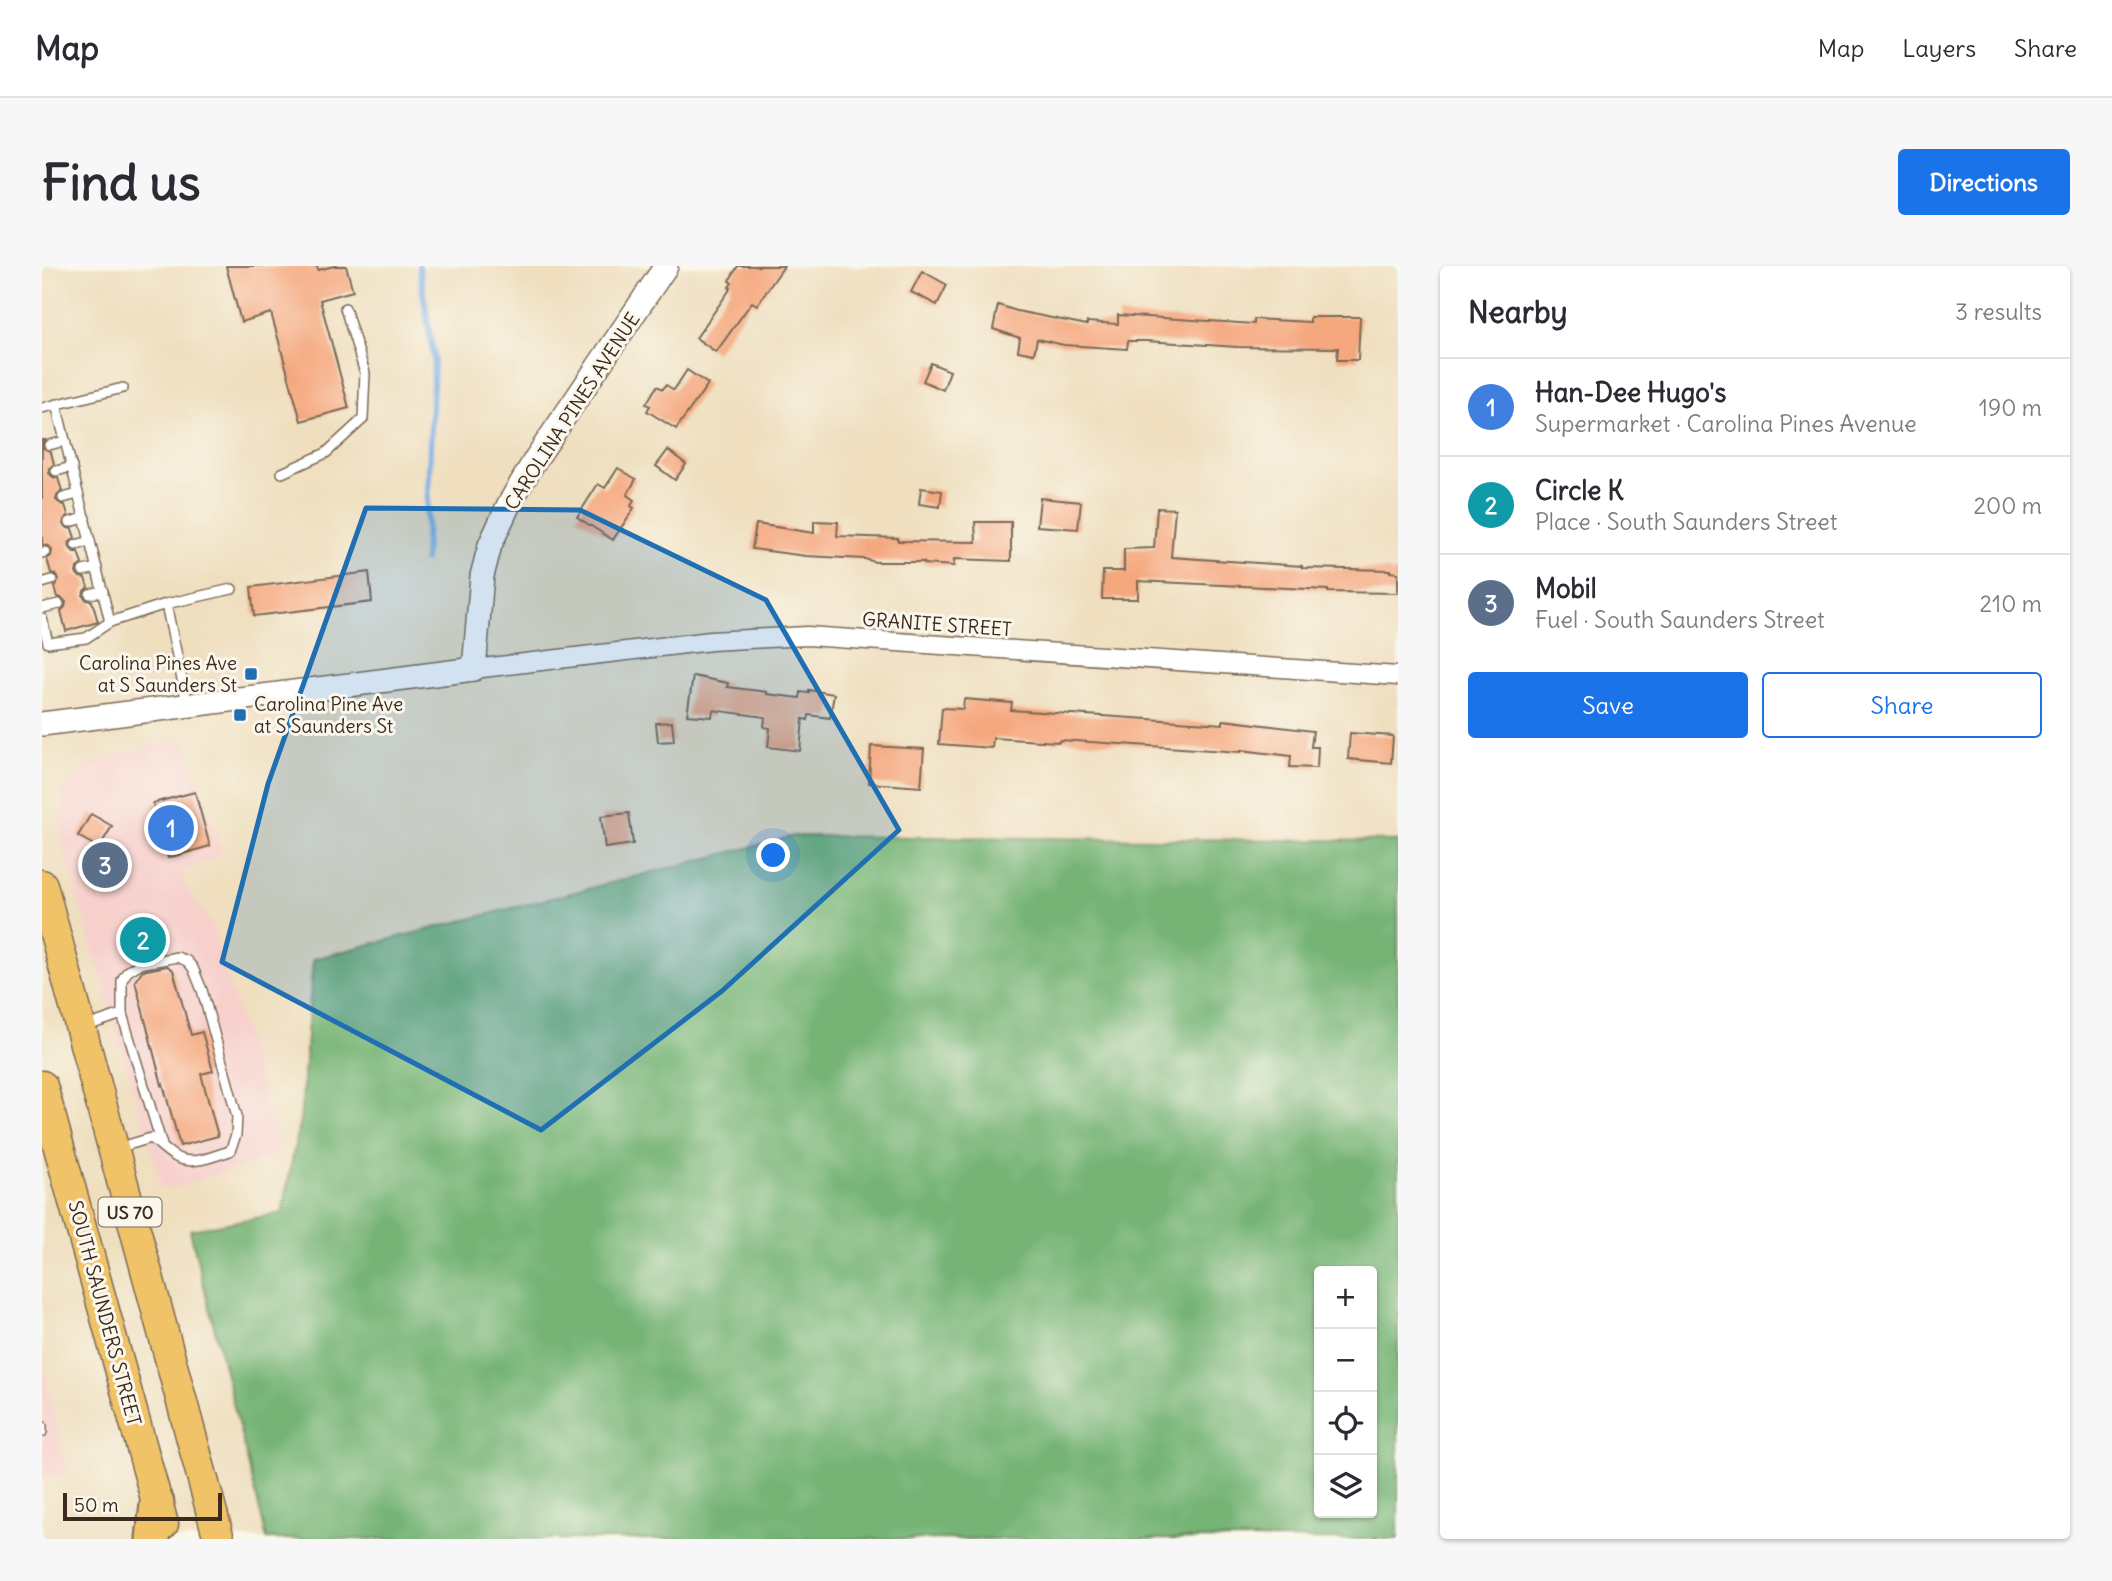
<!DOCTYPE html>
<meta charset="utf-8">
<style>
body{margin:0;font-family:Delius,sans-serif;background:#f7f7f7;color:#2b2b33}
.controls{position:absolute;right:21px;bottom:21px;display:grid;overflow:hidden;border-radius:7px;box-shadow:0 2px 5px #0004}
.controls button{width:63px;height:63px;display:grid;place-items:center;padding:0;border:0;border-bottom:2px solid #e1e1e2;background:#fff;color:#2b2b33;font:35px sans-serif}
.scale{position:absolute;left:21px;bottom:18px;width:159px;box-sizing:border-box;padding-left:7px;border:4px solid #3b2a1e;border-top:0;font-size:19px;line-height:24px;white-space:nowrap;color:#3b2a1e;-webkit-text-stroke:5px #fbf7ec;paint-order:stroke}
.you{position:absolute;left:732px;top:590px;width:24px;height:24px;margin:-18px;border:5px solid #fff;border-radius:50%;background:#1a73e8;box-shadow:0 0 0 10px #1a73e833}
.badge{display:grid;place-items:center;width:46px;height:46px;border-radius:50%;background:#1a73e8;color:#fff;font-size:23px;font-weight:700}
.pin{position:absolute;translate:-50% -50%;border:4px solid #fff;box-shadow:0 2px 7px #0006}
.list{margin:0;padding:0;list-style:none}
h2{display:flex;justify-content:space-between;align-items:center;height:91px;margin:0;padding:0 28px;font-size:30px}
h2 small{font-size:23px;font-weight:400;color:#7c7c81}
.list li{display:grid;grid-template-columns:46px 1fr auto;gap:21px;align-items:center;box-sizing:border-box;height:98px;padding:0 28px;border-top:2px solid #e1e1e2}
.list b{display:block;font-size:26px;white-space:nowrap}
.list p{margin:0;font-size:23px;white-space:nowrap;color:#7c7c81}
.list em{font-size:23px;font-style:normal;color:#7c7c81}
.actions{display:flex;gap:14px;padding:21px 28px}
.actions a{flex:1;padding:16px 0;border:2px solid #1a73e8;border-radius:7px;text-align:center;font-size:24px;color:#1a73e8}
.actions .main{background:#1a73e8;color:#fff}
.icon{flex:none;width:38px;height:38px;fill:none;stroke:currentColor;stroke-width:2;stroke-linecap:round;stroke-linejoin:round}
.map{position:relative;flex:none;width:1356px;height:1273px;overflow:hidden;border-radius:7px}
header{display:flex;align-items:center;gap:42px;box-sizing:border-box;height:98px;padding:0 35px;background:#fff;border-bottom:2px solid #e1e1e2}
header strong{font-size:33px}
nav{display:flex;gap:38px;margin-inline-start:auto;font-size:24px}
.intro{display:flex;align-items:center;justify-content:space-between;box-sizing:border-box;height:168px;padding:0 42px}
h1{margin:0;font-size:49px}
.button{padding:18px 32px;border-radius:7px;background:#1a73e8;color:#fff;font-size:24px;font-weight:700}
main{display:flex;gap:42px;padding:0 42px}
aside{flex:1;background:#fff;border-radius:7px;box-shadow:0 2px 5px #0004}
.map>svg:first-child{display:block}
.built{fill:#f7d0cc}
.forest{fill:#75b475;stroke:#586f4a;stroke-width:2;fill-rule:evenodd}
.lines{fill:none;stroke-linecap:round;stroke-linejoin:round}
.stream{stroke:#78ade6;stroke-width:6}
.building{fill:#f5a77e}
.service-casing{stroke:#7a6956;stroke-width:12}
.minor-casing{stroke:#7a6956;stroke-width:21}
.tertiary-casing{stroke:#7a6956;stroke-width:26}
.trunk-casing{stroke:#7a6956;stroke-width:33}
.motorway-casing{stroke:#7a6956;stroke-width:37}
.service{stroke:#fff;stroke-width:9}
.minor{stroke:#fff;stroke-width:18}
.tertiary{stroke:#fff;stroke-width:23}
.trunk{stroke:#f0c369;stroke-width:30}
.motorway{stroke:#f0c369;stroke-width:33}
.marked{fill:#1f6fb2;fill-opacity:0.2;stroke:#1f6fb2;stroke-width:5;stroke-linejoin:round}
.poi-dot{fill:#1f6fb2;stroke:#fbf7ec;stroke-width:2.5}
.labels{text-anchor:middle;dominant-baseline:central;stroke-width:6;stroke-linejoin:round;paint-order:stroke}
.shield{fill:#fbf7ec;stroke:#75685c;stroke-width:2}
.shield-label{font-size:18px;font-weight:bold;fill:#3b2a1e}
.street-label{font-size:19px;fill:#3b2a1e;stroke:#fbf7ec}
.poi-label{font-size:19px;fill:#3b2a1e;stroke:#fbf7ec;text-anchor:end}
</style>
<header>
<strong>Map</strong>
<nav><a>Map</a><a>Layers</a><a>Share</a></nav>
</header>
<div class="intro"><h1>Find us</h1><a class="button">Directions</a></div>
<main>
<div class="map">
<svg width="1356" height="1273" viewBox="0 0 1356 1273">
<rect width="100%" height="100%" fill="#fbf7ec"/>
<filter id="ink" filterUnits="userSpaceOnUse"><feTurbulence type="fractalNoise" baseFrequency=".0143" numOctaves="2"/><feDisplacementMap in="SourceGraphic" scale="14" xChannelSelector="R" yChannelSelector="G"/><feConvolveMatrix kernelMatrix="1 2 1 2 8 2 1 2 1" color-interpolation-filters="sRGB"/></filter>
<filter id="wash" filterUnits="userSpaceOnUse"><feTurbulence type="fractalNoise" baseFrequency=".00686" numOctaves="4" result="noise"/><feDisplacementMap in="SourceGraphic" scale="28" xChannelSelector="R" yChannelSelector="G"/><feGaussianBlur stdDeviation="1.57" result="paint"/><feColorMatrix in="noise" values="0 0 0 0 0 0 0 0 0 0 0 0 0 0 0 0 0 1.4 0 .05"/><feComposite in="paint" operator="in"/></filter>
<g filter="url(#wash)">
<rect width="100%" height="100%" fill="#efdfbf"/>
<g class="built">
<path d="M 141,472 L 181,588 L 140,607 L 145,623 L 170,658 L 239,888 L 130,923 L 120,922 L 18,570 L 22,521 L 47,496 Z"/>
<path d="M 0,1095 L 25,1206 L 0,1212 Z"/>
</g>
<path class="forest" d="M 752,570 L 1356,575 L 1356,1273 L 225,1273 L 148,964 L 240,947 L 259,848 L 271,693 ZM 1277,1005 L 1330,1005 L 1330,1247 L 1277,1247 Z"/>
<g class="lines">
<path class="stream" d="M 377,0 L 392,94 L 383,294"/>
</g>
<g id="blocks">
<g class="building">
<path d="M 184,0 L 275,0 L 276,4 L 292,0 L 304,0 L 311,25 L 278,34 L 307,142 L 259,155 L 229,47 L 199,56 Z"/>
<path d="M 696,0 L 742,0 L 715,39 L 710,36 L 674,86 L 654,72 L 689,22 L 687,21 L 690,17 L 687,15 Z"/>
<path d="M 880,5 L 905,19 L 895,39 L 869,26 Z"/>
<path d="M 956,39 L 975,45 L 1045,59 L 1045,56 L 1076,58 L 1076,49 L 1212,58 L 1212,53 L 1268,56 L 1268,51 L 1318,51 L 1316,94 L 1295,94 L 1296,82 L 1196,81 L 1104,75 L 1086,75 L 1085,83 L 1022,79 L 995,73 L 992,88 L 976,85 L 978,72 L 951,63 Z"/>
<path d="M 889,97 L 908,105 L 901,124 L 881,115 Z"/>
<path d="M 645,104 L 666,118 L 634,163 L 605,145 L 608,140 L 604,138 L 615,120 L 621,123 L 624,119 L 632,124 Z"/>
<path d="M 0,174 L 3,174 L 0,181 L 9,186 L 12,198 L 8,202 L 7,207 L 11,211 L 16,212 L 20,225 L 15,230 L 14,234 L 19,238 L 23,239 L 26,249 L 22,254 L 21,258 L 26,262 L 30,263 L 33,272 L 27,277 L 28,282 L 32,286 L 36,286 L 40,298 L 35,302 L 34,307 L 38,311 L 43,312 L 46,321 L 42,325 L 41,330 L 45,334 L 50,335 L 56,356 L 24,365 L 19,345 L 23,341 L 24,336 L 20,332 L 15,331 L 12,321 L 17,313 L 14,309 L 9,307 L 5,293 L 9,290 L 10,284 L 7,280 L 1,279 L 0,276 Z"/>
<path d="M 626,184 L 644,198 L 633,214 L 614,200 Z"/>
<path d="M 576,202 L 594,213 L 585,229 L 592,234 L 589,240 L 592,242 L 571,274 L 535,251 L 556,218 L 563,222 Z"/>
<path d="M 879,222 L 900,225 L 898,241 L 877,238 Z"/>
<path d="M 998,232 L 1039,236 L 1036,263 L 995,260 Z"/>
<path d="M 1115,242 L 1133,243 L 1129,291 L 1260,300 L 1260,302 L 1348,304 L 1348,306 L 1356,307 L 1356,327 L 1286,326 L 1286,324 L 1096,315 L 1096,333 L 1060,333 L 1061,305 L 1082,305 L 1082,283 L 1112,282 Z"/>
<path d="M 772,255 L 796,256 L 795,270 L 856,272 L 856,275 L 934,276 L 933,256 L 969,256 L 969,295 L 912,293 L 912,300 L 882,298 L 882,296 L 833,296 L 823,293 L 764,290 L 710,283 L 714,258 L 772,267 Z"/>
<path d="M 327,306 L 330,336 L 212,350 L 209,321 Z"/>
<path d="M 651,410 L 686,417 L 685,421 L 725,426 L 725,428 L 758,432 L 759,426 L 767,427 L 767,424 L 792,428 L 788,452 L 767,449 L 766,454 L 761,453 L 758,485 L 726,481 L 728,462 L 722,461 L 723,451 L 671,444 L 670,451 L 645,449 Z"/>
<path d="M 922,433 L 970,437 L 969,444 L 1181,458 L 1181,454 L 1271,465 L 1269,481 L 1276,481 L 1275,502 L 1248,501 L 1249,490 L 1199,484 L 1199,486 L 1018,474 L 1017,476 L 951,472 L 950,482 L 897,478 L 900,442 L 921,443 Z"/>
<path d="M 630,456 L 632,475 L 616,476 L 614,457 Z"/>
<path d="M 1308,467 L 1351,470 L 1349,497 L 1306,493 Z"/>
<path d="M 829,480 L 882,483 L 879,521 L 827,517 Z"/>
<path d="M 153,526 L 168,580 L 126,592 L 111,537 Z"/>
<path d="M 587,547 L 591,578 L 563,582 L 559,550 Z"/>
<path d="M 49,548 L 70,560 L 57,582 L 36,570 Z"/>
<path d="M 59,582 L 79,594 L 67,615 L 46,604 Z"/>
<path d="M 111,658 L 120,687 L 92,693 L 84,666 Z"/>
<path d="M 125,700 L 131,704 L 149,769 L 160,766 L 171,805 L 159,808 L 176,870 L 138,880 L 121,818 L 120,819 L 93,715 L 100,705 Z"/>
</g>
</g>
</g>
<g filter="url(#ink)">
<use href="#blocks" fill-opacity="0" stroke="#7a6956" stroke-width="2"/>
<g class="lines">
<defs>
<g id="service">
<path d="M 14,138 L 68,356 L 124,338 L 145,437"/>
<path d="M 0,142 L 81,122"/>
<path d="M 7,179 L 23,175"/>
<path d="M 14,205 L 30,201"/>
<path d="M 240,207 L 284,187 L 321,153 L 323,107 L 303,42"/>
<path d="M 21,232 L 36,228"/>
<path d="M 28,256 L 43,252"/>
<path d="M 34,279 L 48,275"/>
<path d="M 0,287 L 3,286"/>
<path d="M 41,305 L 55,302"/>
<path d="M 0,317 L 10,314"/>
<path d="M 48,328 L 61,325"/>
<path d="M 124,338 L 190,323"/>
<path d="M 0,342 L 17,338"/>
<path d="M 0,352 L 6,377 L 44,372 L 68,356"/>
<path d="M 42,761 L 80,748"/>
<path d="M 76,882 L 109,872 C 117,878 124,885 132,890 C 149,901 171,890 188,885 L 194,869 L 195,850 L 160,724 L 151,702 L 145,695 L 135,691 L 97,698 L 85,706 L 80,714 L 80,748 L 120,879"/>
<path d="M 0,1160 L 0,1166"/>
</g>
<path id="minor" d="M 432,403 L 669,375 L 765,370 L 1356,410"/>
<path id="tertiary" d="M 0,458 L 432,403 L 440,310 L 448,279 L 467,238 L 493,194 L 624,0"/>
<g id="trunk">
<path d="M 0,619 L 177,1273"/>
<path d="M 0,820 L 121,1258"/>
</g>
<path id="motorway" d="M 111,1273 L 115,1237"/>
</defs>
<use href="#service" class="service-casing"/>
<use href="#minor" class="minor-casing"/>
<use href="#tertiary" class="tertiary-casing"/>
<use href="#trunk" class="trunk-casing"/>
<use href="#motorway" class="motorway-casing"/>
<use href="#service" class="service"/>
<use href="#minor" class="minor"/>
<use href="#tertiary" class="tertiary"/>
<use href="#trunk" class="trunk"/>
<use href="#motorway" class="motorway"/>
</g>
</g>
<path class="marked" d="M 324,242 L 538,244 L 724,334 L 857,564 L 680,725 L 499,864 L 180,696 L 226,518 Z"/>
<g class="poi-dot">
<rect x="202" y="401" width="14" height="14" rx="3.5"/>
<rect x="191" y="442" width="14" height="14" rx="3.5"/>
</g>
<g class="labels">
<rect class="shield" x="56.5" y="931.5" width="63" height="29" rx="5"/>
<g class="shield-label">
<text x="88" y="946">US 70</text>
</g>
<g class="street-label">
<text transform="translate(530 145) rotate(-57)">CAROLINA PINES AVENUE</text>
<text transform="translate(895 358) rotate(4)">GRANITE STREET</text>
<text transform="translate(63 1047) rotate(75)">SOUTH SAUNDERS STREET</text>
</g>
<g class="poi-label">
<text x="195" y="397">Carolina Pines Ave<tspan x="195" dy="22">at S Saunders St</tspan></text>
<text x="212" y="438" text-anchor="start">Carolina Pine Ave<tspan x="212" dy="22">at S Saunders St</tspan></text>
</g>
</g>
</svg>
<div class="controls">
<button>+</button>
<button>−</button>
<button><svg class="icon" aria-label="locate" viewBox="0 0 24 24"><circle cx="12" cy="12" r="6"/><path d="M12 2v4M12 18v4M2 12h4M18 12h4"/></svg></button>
<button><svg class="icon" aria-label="layers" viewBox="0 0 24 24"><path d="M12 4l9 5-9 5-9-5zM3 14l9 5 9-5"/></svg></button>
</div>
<div class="scale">50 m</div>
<div class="you"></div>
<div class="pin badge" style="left:129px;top:562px;background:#3f7fe0">1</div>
<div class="pin badge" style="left:101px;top:674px;background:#0f9aa8">2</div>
<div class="pin badge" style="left:63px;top:599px;background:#5c6f8a">3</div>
</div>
<aside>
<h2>Nearby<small>3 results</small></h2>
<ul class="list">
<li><span class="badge" style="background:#3f7fe0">1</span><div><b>Han-Dee Hugo's</b><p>Supermarket · Carolina Pines Avenue</p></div><em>190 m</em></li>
<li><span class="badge" style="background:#0f9aa8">2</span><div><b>Circle K</b><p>Place · South Saunders Street</p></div><em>200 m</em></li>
<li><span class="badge" style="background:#5c6f8a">3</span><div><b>Mobil</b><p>Fuel · South Saunders Street</p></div><em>210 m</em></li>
</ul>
<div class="actions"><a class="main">Save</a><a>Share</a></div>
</aside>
</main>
